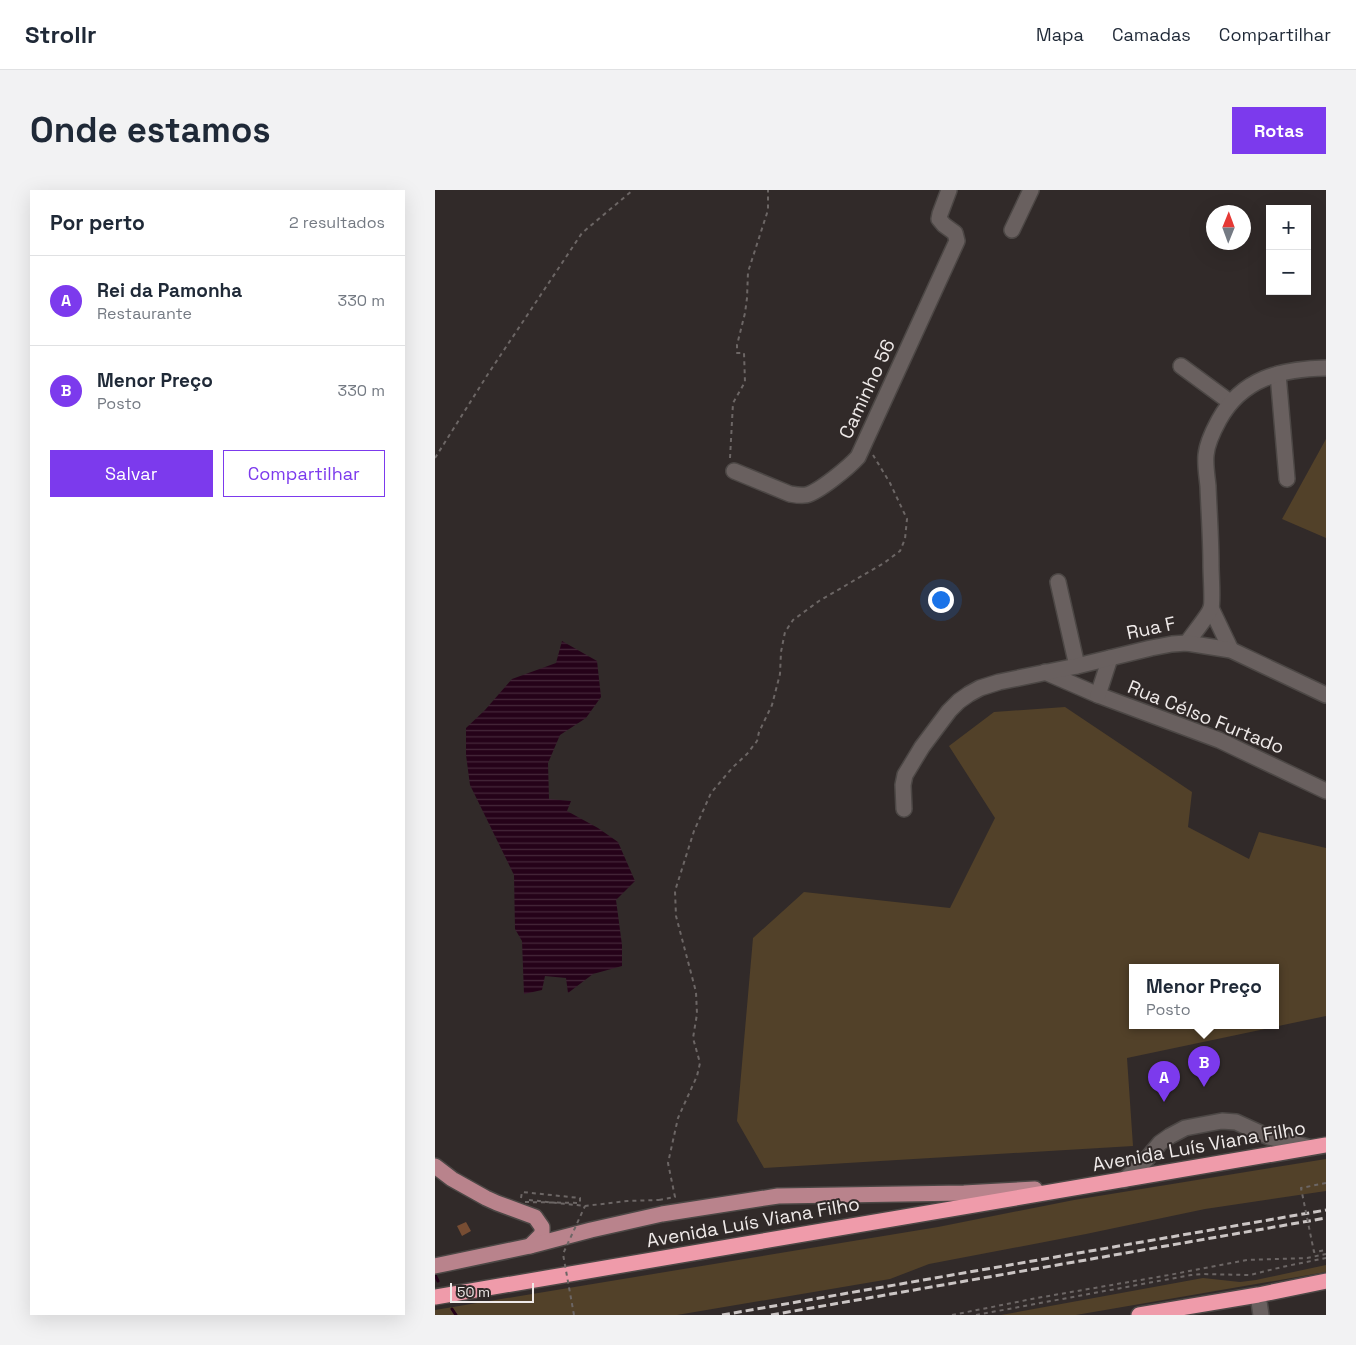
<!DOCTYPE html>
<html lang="pt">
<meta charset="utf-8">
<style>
body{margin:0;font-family:"Space Grotesk",sans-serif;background:#f2f2f3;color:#1f2937}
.controls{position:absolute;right:15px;top:15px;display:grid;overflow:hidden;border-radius:0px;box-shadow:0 5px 20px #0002}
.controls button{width:45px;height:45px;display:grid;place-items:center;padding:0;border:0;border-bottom:1px solid #e0e1e3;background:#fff;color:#1f2937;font:25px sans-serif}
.compass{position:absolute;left:771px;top:15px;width:45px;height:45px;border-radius:50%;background:#fff;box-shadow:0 5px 20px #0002;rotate:1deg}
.scale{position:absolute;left:15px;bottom:12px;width:84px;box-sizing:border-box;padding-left:5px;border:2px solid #efeae9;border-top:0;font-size:14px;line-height:18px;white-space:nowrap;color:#efeae9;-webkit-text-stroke:4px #312a29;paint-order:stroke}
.you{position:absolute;left:505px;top:409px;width:18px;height:18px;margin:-12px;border:4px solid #fff;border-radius:50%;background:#1a73e8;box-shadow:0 0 0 8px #1a73e833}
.badge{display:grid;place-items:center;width:32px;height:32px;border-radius:50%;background:#7c3aed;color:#fff;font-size:16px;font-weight:700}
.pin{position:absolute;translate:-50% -41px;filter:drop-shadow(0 1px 2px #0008)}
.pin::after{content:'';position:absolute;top:26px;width:18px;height:15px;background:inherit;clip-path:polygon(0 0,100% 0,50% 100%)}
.popup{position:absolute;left:694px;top:774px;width:150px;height:65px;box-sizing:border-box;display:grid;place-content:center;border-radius:0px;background:#fff;filter:drop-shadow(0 1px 4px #0005);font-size:16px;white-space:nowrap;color:#747a83}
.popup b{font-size:19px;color:#1f2937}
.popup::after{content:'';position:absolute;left:50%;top:100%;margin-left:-10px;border:10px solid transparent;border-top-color:#fff}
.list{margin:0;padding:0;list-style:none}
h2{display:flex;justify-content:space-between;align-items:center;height:65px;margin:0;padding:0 20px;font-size:21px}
h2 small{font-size:16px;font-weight:400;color:#747a83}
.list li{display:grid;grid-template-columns:32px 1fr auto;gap:15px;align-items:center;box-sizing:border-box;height:90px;padding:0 20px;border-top:1px solid #e0e1e3}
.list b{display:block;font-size:19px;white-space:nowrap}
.list p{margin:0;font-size:16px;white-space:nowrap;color:#747a83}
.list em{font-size:16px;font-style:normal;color:#747a83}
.actions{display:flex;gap:10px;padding:15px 20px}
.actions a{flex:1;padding:11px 0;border:1px solid #7c3aed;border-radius:0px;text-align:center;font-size:18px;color:#7c3aed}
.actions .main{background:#7c3aed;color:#fff}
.map{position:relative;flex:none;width:891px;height:1125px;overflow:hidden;border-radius:0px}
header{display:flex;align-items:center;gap:30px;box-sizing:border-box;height:70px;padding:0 25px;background:#fff;border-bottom:1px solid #e0e1e3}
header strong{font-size:24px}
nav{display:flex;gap:28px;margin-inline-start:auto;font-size:18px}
.intro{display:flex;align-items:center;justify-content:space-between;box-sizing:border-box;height:120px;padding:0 30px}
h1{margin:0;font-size:35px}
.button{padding:12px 22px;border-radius:0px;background:#7c3aed;color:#fff;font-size:18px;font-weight:700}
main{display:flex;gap:30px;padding:0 30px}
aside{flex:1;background:#fff;border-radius:0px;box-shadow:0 5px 20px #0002}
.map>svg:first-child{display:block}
.grass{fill:#524129;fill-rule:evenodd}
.water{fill:url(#water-rules)}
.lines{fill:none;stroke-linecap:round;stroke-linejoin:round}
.stream{stroke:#250219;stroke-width:3}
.building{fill:#774d33}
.minor-casing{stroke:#4c4745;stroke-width:18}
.major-casing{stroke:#4c4745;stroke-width:18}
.highway-casing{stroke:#4c4745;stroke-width:18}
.path{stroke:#6c6665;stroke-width:2;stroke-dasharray:4 4;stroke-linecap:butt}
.minor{stroke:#69605f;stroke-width:15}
.major{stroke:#b9838c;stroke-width:15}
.highway{stroke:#ef9baa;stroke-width:15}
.rail{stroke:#cbc5c4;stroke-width:3;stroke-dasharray:8 4;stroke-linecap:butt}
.path-bridge{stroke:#6c6665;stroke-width:2;stroke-dasharray:4 4;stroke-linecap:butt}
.labels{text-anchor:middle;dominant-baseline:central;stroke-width:4;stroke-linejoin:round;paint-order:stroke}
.street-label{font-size:19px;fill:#efeae9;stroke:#312a29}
</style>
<header>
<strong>Strollr</strong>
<nav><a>Mapa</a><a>Camadas</a><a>Compartilhar</a></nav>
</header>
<div class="intro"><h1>Onde estamos</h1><a class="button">Rotas</a></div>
<main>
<aside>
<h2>Por perto<small>2 resultados</small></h2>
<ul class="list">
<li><span class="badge">A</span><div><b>Rei da Pamonha</b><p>Restaurante</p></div><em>330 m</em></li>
<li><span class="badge">B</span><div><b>Menor Preço</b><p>Posto</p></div><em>330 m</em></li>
</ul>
<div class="actions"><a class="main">Salvar</a><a>Compartilhar</a></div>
</aside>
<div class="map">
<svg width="891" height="1125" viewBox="0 0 891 1125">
<defs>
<pattern id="water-rules" width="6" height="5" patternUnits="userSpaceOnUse" patternTransform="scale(1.25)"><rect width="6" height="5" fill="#250219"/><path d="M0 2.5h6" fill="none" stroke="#45273a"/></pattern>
</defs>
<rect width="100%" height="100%" fill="#312a29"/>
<g class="grass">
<path d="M 891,249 L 891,348 L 847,329 Z"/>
<path d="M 630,517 L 757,602 L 753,637 L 814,669 L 824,642 L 891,658 L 891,826 L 692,868 L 698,956 L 329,978 L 302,931 L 318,748 L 369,702 L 515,718 L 560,628 L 514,556 L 559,522 ZM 840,778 L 840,836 L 698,836 L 698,778 Z"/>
<path d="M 891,969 L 891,1001 L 770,1019 L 651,1044 L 494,1074 L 455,1089 L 242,1125 L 0,1125 L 0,1120 L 503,1037 L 639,1010 Z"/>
<path d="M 891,1075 L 891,1082 L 641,1125 L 566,1125 L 768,1088 L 805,1092 L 821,1090 Z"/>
</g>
<path class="water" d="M 127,451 L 162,471 L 166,507 L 151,528 L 125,545 L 113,573 L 114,609 L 136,611 L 132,621 L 163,638 L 183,652 L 200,691 L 181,710 L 187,755 L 187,776 L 158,784 L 133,803 L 131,788 L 110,786 L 107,800 L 89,804 L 87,751 L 80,739 L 79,685 L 35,595 L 31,565 L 31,538 L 50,520 L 77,489 L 121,473 Z"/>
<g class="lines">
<g class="stream">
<path d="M 0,1085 L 3,1091"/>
<path d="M 17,1119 L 21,1125"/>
</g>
</g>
<path class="building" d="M 31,1032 L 36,1041 L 27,1046 L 22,1036 Z"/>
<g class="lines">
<defs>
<g id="minor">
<path d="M 577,40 L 596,0"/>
<path d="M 746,176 L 795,212"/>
<path d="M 843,184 L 852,289"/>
<path d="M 299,281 L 355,304 C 361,305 366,306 371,305 C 384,302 414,277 423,267 L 522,51 L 520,43 L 509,35 L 504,29 L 505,24 L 514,0"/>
<path d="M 623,392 L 642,476"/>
<path d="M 776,418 L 796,460"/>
<path d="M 752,453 C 757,445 774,425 776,418 C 778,412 776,385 776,376 C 776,349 774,323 773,296 C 772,286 770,275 771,265 C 772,253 778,241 784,230 C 807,188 846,179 891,178"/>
<path d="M 610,482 L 663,505 L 784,550 L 891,601"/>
<path d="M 663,505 L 675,468"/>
<path d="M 469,619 L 468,595 L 470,585 L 487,557 L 514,521 L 524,511 L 534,504 L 545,498 L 564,492 L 642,476 L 716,458 L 737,454 L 752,453 L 796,460 L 891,505"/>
<path d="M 689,990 L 711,970 L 725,953 L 735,946 L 750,938 L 787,931 L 801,932 L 834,947 L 873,957"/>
<path d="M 823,1105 L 826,1125"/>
</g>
<g id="major">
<path d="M 0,976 L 17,989 L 51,1008 L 62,1013 L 100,1027 L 107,1037 L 107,1044 L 95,1056"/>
<path d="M 0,1076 L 95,1056 L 156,1040 L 227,1024 L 343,1006 L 529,1003 L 600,999"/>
</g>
<g id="highway">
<path d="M 0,1107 L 891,955"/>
<path d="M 704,1125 L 823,1105 L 891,1091"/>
</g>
</defs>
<use href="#minor" class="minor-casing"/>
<use href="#major" class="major-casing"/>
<use href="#highway" class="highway-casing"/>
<g class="path">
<path d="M 0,268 L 53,184 L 147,43 L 198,0"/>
<path d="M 295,268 L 298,213 L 310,192 L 309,163 L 302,163 L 302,155 L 310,123 L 312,108 L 313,82 L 333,20 L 333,0"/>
<path d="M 86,1008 L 87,1002 L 145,1008 L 145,1013"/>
<path d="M 94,1010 L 150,1016 L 192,1011 L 224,1010"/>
<path d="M 224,1010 L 240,1007 L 233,973 L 243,928 L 262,886 L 265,873 L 258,848 L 262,824 L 261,802 L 241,726 L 240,701 L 259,641 L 276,603 L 298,577 L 312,564 L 322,551 L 324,542 L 337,515 L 345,484 L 346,462 L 350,442 L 358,430 L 384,411 L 449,373 L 465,361 L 470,349 L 472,329 L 455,293 L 438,265"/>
<path d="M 517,1125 L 602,1108 L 734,1085 L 812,1070 L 872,1068 L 891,1064"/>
<path d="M 541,1125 L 756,1085 L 767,1084 L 815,1085 L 847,1077 L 891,1068"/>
</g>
<use href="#minor" class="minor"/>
<use href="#major" class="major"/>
<use href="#highway" class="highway"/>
<g class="rail">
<path d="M 287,1125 L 891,1020"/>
<path d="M 336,1125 L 891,1028"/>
</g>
<g class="path-bridge">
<path d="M 891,993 L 866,998 L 879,1062 L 891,1060"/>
<path d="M 90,1012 L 145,1013"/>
<path d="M 139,1125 L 128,1064 L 150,1016"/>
</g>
</g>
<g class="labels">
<g class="street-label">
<text transform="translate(432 199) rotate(-65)">Caminho 56</text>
<text transform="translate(716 438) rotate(-12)">Rua F</text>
<text transform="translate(771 527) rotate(22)">Rua Célso Furtado</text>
<text transform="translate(764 956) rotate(-10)">Avenida Luís Viana Filho</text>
<text transform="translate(318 1032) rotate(-10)">Avenida Luís Viana Filho</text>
</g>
</g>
</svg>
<div class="controls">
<button>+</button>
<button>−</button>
</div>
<svg class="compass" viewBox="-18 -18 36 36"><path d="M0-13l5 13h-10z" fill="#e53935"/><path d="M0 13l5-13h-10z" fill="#747a83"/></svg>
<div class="scale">50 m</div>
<div class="you"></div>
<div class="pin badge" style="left:729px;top:912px">A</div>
<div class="pin badge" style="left:769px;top:897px">B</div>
<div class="popup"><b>Menor Preço</b>Posto</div>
</div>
</main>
